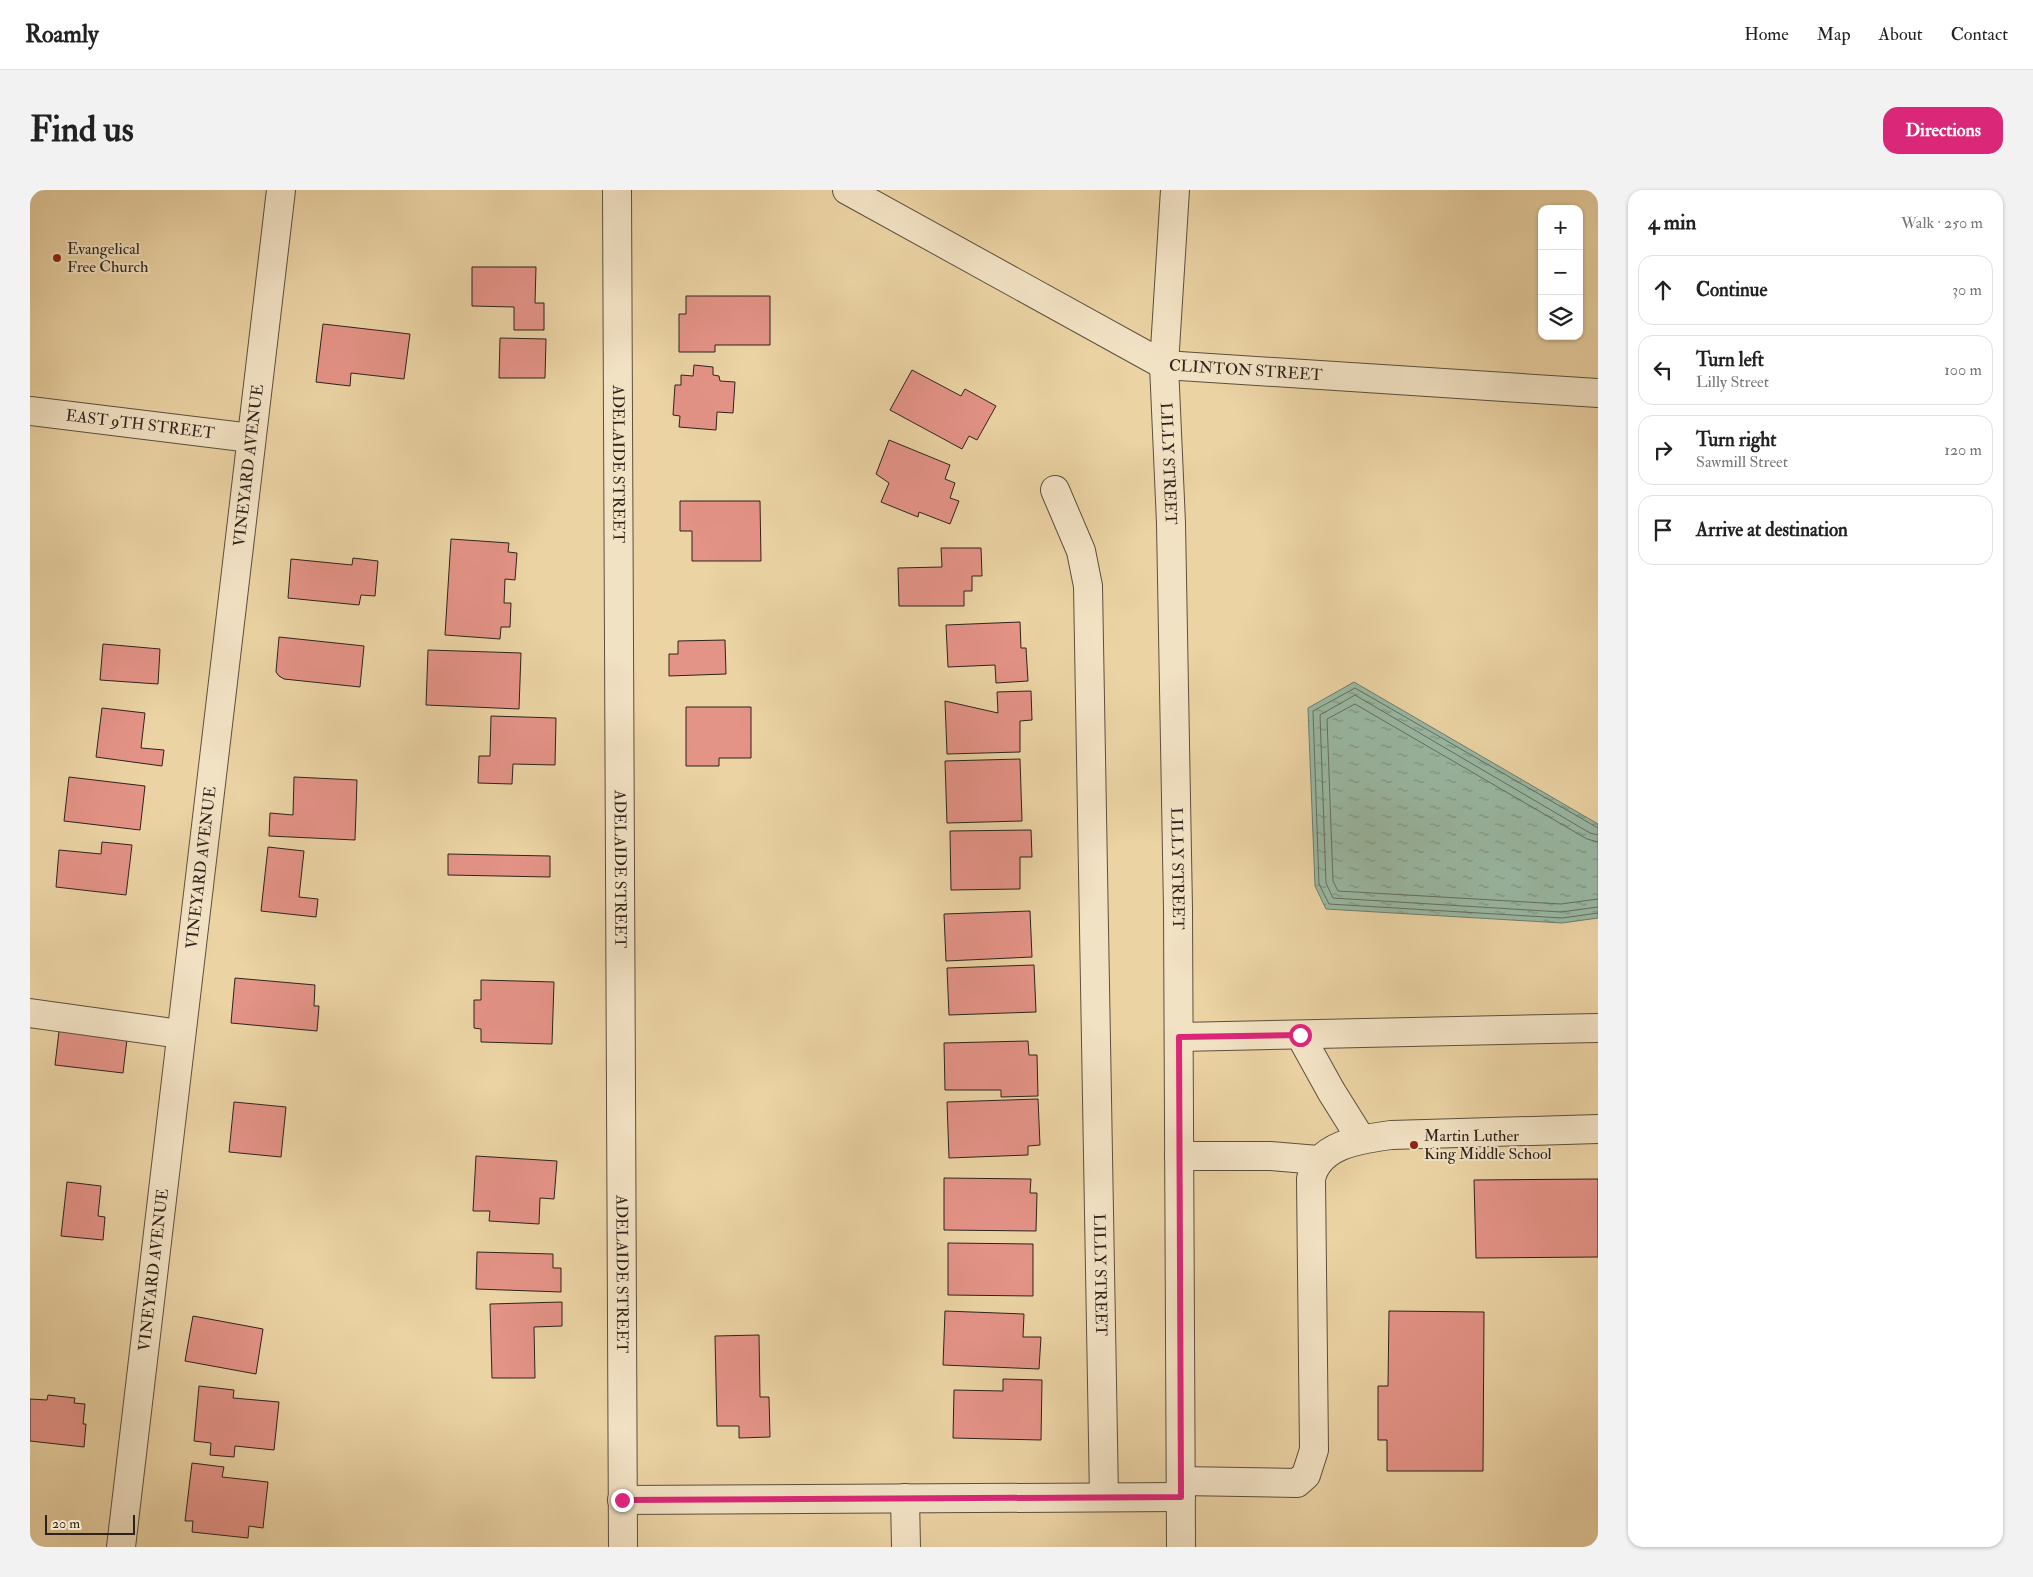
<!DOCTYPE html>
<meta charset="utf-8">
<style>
body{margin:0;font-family:"IM FELL Double Pica",serif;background:#f2f2f2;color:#222}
.controls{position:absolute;right:15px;top:15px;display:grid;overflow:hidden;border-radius:10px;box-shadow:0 1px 4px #0004}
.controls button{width:45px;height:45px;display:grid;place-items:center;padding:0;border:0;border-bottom:1px solid #e0e0e0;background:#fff;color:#222;font:25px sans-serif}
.scale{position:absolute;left:15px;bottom:12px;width:90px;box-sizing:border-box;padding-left:5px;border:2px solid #2d231b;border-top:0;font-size:14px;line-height:18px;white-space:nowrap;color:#2d231b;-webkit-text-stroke:4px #f2e2c4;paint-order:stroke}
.stop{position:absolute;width:15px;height:15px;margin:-11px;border:4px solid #db2777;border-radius:50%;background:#fff}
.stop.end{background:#db2777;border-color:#fff;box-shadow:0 1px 5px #0008}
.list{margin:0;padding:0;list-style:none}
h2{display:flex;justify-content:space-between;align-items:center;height:65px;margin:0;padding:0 20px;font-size:21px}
h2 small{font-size:16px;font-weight:400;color:#767676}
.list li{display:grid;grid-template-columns:32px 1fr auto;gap:15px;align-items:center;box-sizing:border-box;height:70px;margin:0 10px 10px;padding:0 10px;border:1px solid #e0e0e0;border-radius:15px}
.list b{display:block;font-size:19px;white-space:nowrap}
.list p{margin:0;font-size:16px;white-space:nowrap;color:#767676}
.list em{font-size:16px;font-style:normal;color:#767676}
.icon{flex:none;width:28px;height:28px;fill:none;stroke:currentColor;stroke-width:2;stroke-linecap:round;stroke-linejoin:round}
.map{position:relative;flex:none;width:1568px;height:1357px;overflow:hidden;border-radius:15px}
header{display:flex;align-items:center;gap:30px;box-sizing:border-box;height:70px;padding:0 25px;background:#fff;border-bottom:1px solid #e0e0e0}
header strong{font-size:24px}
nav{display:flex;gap:28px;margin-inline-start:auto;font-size:18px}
.intro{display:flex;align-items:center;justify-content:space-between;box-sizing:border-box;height:120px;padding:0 30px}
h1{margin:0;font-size:35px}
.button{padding:12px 22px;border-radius:15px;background:#db2777;color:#fff;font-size:18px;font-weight:700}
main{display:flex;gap:30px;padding:0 30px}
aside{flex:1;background:#fff;border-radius:15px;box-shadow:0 1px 4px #0004}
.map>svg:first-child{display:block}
.water{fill:url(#water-ripples);stroke:#6e7c6d}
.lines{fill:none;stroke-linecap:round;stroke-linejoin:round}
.shore{stroke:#636e5f;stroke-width:1}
.building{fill:#e49387;stroke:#2d231b}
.minor-casing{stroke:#5c4f3d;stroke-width:30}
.minor{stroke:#f2e2c4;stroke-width:28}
.route{stroke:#db2777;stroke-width:6}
.poi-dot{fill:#8f2418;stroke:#f2e2c4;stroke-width:2}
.labels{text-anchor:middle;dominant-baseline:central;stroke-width:4;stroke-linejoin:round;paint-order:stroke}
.poi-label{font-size:16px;fill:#2d231b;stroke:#f2e2c4;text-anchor:start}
.street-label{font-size:16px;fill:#2d231b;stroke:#f2e2c4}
</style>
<header>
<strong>Roamly</strong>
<nav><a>Home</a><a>Map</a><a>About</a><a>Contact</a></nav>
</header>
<div class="intro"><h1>Find us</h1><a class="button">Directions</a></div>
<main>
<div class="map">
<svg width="1568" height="1357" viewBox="0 0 1568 1357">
<defs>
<pattern id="water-ripples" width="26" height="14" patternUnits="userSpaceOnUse" patternTransform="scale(1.25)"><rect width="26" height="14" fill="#99b8a3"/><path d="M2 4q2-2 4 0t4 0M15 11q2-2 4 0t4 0" fill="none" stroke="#7d9584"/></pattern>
</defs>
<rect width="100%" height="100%" fill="#ebd3a4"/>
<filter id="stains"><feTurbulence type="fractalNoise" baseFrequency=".004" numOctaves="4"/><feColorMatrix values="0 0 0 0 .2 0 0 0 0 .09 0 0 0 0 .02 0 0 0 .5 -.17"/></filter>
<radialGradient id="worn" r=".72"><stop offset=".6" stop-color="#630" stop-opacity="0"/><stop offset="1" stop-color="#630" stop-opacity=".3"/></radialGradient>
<path class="water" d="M 1324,492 L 1568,634 L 1568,728 L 1532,733 L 1296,719 L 1285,696 L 1278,518 Z"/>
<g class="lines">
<g class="shore">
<path d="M 1568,638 L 1325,498 L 1283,521 L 1289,694 L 1299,714 L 1532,728 L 1568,723"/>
<path d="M 1568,645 L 1560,643 L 1325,505 L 1290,525 L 1296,693 L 1303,708 L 1531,722 L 1568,717"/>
<path d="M 1568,652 L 1557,649 L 1325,514 L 1297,529 L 1303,691 L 1308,701 L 1531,714 L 1568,709"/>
</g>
</g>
<g class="building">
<path d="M 442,77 L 506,77 L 505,113 L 514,113 L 514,140 L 484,140 L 484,117 L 442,116 Z"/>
<path d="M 656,106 L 740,106 L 740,155 L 685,155 L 685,162 L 649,162 L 649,124 L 656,124 Z"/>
<path d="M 293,134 L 380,144 L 374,189 L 321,183 L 320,196 L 286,192 Z"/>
<path d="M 470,148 L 516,149 L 515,188 L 469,188 Z"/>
<path d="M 664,175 L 683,177 L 683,185 L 689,186 L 690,191 L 705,192 L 703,223 L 687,222 L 686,240 L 649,237 L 650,226 L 643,225 L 645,195 L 651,195 L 651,185 L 663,186 Z"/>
<path d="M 882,180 L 931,206 L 935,199 L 966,216 L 947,250 L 939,246 L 932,259 L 860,220 Z"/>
<path d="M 859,250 L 920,275 L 915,289 L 925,293 L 920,308 L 929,311 L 920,334 L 889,322 L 888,327 L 851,312 L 859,293 L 846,284 Z"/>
<path d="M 650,311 L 730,311 L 731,371 L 662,371 L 662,341 L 650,341 Z"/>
<path d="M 421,349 L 479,353 L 478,362 L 487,363 L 485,390 L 475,389 L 474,413 L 481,413 L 480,437 L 471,437 L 470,449 L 415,445 Z"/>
<path d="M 911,358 L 951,358 L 952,386 L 942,386 L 942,401 L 934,401 L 934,416 L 869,416 L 868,378 L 912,377 Z"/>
<path d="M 323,368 L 348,371 L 345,406 L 331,405 L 329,415 L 258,408 L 261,369 L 322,375 Z"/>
<path d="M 990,432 L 991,458 L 996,458 L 998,491 L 966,493 L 965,475 L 918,477 L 916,435 Z"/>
<path d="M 249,447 L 334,456 L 330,497 L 254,489 L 249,486 L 246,482 Z"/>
<path d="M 695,450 L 696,484 L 639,486 L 639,464 L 648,464 L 648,451 Z"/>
<path d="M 73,454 L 130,459 L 128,494 L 70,490 Z"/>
<path d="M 398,460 L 491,463 L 489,519 L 396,515 Z"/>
<path d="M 1001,501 L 1002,530 L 990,531 L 990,562 L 917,564 L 915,511 L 968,523 L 967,502 Z"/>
<path d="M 656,517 L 721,517 L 721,568 L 689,568 L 689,576 L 656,576 Z"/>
<path d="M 72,518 L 115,523 L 111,558 L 134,560 L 132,576 L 66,567 Z"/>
<path d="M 461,526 L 526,528 L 525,575 L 483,574 L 482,594 L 448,593 L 449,566 L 460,566 Z"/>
<path d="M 990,569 L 992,631 L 917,633 L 915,571 Z"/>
<path d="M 39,587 L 115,596 L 110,640 L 34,631 Z"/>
<path d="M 264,587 L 327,590 L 325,650 L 239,646 L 240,623 L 263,625 Z"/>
<path d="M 1001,640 L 1002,667 L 990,667 L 990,699 L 921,700 L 920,641 Z"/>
<path d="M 72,652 L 102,655 L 96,705 L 26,697 L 29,660 L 71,664 Z"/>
<path d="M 238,657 L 274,661 L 269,707 L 288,709 L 286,727 L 231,721 Z"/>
<path d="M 418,664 L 520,666 L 520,687 L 418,685 Z"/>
<path d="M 1000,721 L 1002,767 L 916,771 L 914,724 Z"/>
<path d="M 1004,775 L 1006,822 L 919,825 L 917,778 Z"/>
<path d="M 205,788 L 285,795 L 284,816 L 289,816 L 287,841 L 201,833 Z"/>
<path d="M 451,790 L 524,792 L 522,854 L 451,852 L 451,839 L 444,838 L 444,810 L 451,810 Z"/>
<path d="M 30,833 L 98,841 L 93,883 L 25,875 Z"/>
<path d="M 998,851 L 999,865 L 1007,865 L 1008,906 L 971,907 L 971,900 L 915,900 L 914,853 Z"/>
<path d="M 1008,909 L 1010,955 L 998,956 L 998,965 L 919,968 L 917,912 Z"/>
<path d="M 204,912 L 256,917 L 251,967 L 199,962 Z"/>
<path d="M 446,966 L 527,971 L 524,1009 L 510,1008 L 509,1034 L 459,1031 L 460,1021 L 443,1021 Z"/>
<path d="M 914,988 L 1001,989 L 1000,1003 L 1007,1003 L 1006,1041 L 914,1040 Z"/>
<path d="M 1568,989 L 1568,1067 L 1446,1068 L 1444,990 Z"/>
<path d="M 37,992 L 71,996 L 68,1026 L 75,1027 L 73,1050 L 31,1046 Z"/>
<path d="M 918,1053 L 1003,1054 L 1003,1106 L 918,1105 Z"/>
<path d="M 447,1062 L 523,1064 L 523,1078 L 531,1078 L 531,1102 L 446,1099 Z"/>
<path d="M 532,1112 L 532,1136 L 504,1137 L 505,1188 L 462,1188 L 460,1114 Z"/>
<path d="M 915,1121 L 994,1124 L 993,1147 L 1011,1147 L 1009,1179 L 913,1175 Z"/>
<path d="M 1359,1121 L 1454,1122 L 1453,1281 L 1357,1281 L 1357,1250 L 1348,1250 L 1348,1196 L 1358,1196 Z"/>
<path d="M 163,1126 L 233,1139 L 226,1184 L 155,1171 Z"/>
<path d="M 729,1145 L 730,1207 L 739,1207 L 740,1247 L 709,1248 L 709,1236 L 687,1236 L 685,1146 Z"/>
<path d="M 973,1189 L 1012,1190 L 1011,1250 L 923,1248 L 924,1200 L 973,1201 Z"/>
<path d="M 169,1196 L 204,1200 L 203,1208 L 249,1212 L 244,1260 L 205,1256 L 204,1267 L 180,1265 L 181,1253 L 164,1251 Z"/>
<path d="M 18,1205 L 45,1208 L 44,1213 L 55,1214 L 53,1234 L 56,1234 L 54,1257 L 0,1251 L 0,1209 L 17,1210 Z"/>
<path d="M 162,1273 L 194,1277 L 192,1287 L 238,1292 L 233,1338 L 219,1336 L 218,1348 L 162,1342 L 163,1331 L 155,1331 Z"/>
</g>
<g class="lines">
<defs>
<g id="minor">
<path id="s1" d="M 587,0 L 593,1357"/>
<path id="s2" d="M 817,0 L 1134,175 L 1568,203"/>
<path id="s3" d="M 1145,0 L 1134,175 L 1141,333 L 1148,719 L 1151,1357"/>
<path id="s4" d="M 0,221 L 221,248"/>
<path id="s5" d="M 1025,300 L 1051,361 L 1058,396 L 1074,1307"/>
<path d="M 0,823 L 150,844"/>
<path d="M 1270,845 L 1301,901 L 1331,949"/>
<path d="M 1149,847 L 1568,838"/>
<path d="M 1149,966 L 1240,966 L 1288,970"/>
<path d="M 1151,1291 L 1267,1293 L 1276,1285 L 1284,1260 L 1281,989 C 1288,954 1331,949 1361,945 L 1568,939"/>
<path d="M 875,1308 L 876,1357"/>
<path d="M 592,1310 L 1151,1307"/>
<path id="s6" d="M 91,1357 L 251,0"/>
</g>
</defs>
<use href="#minor" class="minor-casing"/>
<use href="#minor" class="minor"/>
</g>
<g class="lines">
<path class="route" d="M 592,1310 L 1151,1307 L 1149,847 L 1270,845"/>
</g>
<g class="poi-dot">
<circle cx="27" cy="68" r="5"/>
<circle cx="1384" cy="955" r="5"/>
</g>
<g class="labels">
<g class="poi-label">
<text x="37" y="59">Evangelical<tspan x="37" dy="18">Free Church</tspan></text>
<text x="1394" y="946">Martin Luther<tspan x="1394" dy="18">King Middle School</tspan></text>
</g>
<g class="street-label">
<text stroke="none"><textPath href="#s2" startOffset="444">CLINTON STREET</textPath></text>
<text stroke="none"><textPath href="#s4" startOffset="111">EAST 9TH STREET</textPath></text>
<text stroke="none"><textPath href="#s3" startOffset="274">LILLY STREET</textPath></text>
<text stroke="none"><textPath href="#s1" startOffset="274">ADELAIDE STREET</textPath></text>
<text stroke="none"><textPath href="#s6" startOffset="1089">VINEYARD AVENUE</textPath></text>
<text stroke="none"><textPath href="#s6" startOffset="684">VINEYARD AVENUE</textPath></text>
<text stroke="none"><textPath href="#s3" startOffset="679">LILLY STREET</textPath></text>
<text stroke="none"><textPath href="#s1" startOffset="679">ADELAIDE STREET</textPath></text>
<text stroke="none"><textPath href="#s6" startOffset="279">VINEYARD AVENUE</textPath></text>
<text stroke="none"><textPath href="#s1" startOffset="1084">ADELAIDE STREET</textPath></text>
<text stroke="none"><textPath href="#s5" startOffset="791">LILLY STREET</textPath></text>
</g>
</g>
<rect width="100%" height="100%" filter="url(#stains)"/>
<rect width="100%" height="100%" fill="url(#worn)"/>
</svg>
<div class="controls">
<button>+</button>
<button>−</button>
<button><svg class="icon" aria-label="layers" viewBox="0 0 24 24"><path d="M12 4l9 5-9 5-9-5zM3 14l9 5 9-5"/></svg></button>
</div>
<div class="scale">20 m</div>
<div class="stop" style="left:1270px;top:845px"></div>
<div class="stop end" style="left:592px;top:1310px"></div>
</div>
<aside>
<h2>4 min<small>Walk · 250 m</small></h2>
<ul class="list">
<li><svg class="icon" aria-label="ahead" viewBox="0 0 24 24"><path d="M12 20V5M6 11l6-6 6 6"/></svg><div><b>Continue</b></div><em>30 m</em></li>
<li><svg class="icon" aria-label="left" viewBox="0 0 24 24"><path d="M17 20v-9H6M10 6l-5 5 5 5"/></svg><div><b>Turn left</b><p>Lilly Street</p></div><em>100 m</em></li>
<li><svg class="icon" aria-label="right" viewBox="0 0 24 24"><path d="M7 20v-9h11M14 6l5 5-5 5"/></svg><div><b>Turn right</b><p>Sawmill Street</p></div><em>120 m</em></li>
<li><svg class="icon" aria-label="arrive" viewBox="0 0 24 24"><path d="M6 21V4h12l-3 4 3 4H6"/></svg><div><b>Arrive at destination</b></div></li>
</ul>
</aside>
</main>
